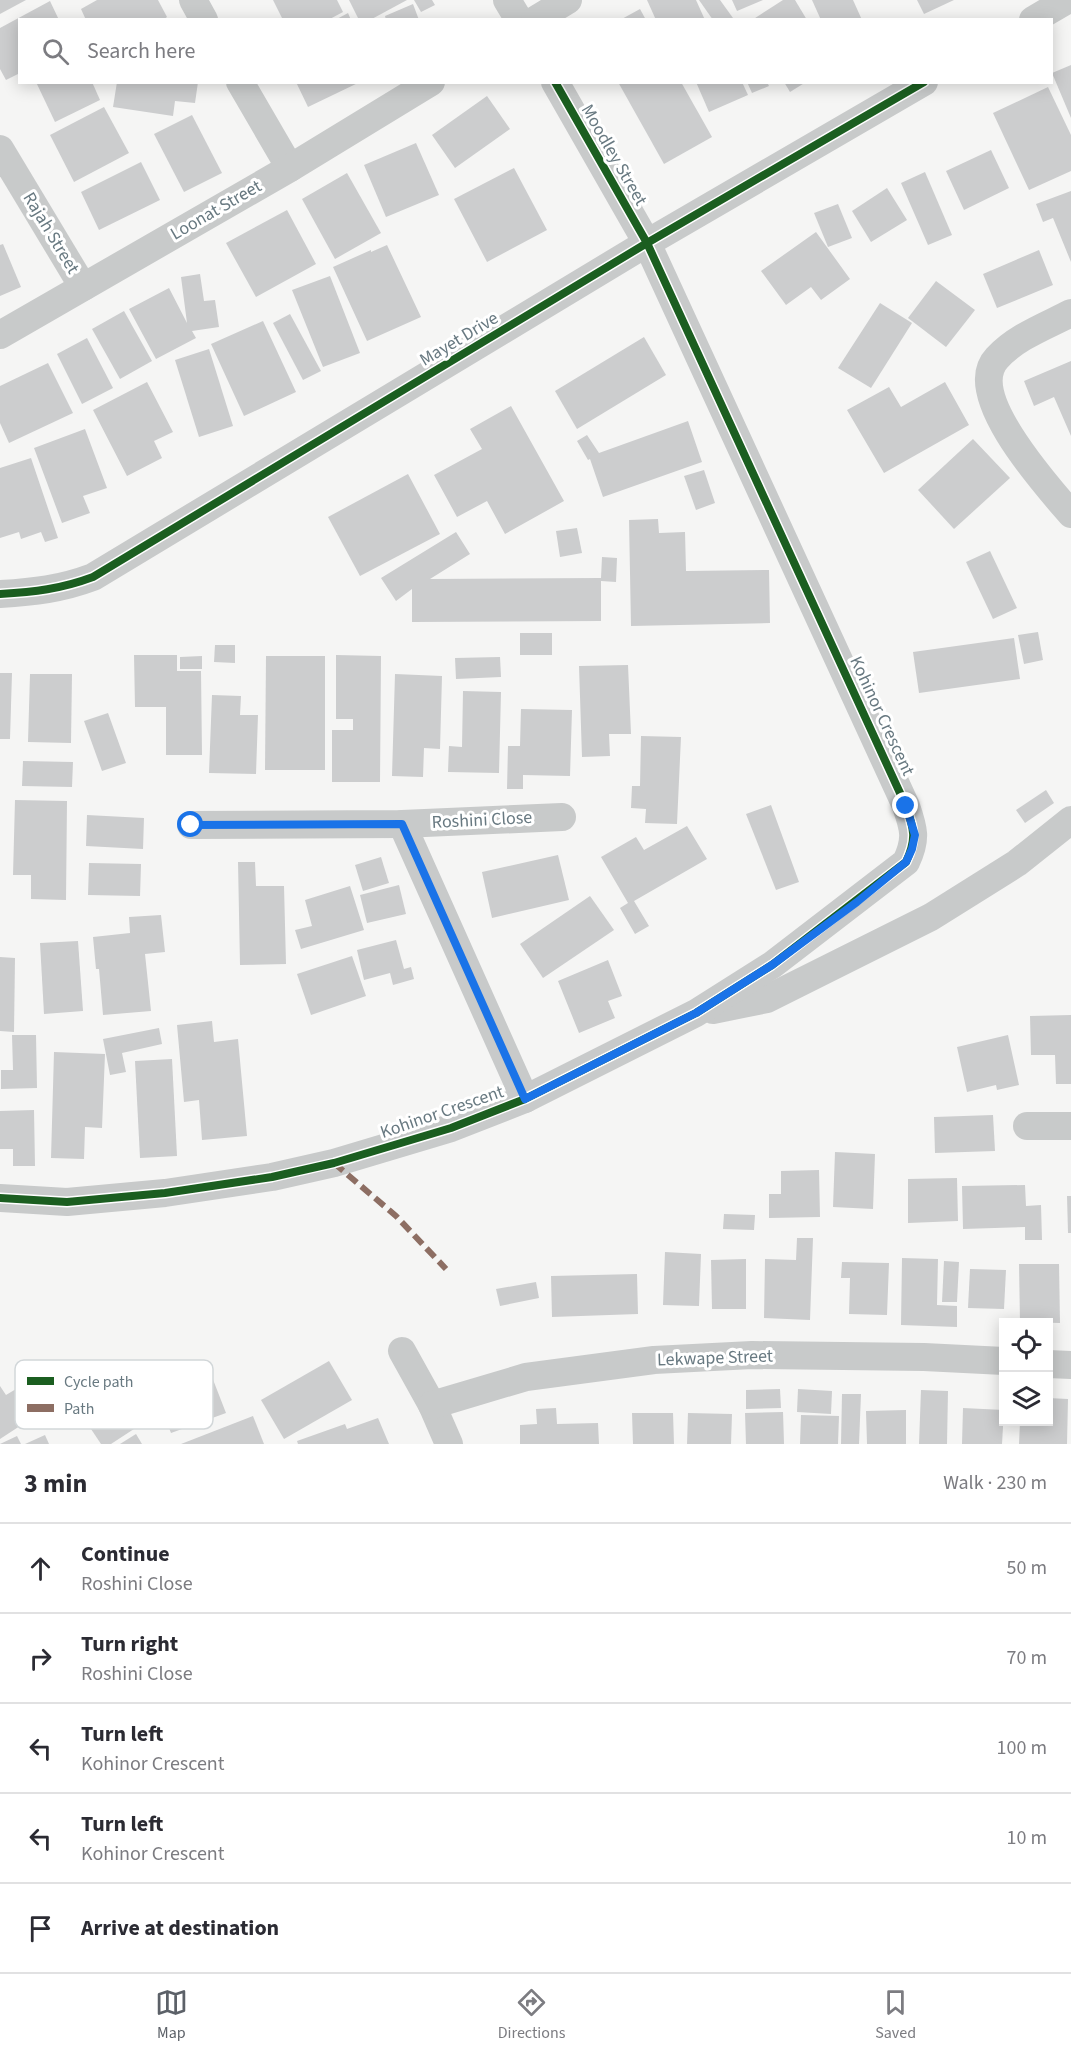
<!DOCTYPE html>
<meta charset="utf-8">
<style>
body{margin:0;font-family:"Source Sans 3",sans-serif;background:#f2f2f3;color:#2b2b33}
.controls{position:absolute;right:18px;bottom:18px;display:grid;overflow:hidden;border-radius:0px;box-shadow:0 3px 15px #0003}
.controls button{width:54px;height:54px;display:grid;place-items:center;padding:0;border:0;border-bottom:2px solid #e1e1e2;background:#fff;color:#2b2b33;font:30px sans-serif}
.stop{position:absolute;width:18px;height:18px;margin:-14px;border:4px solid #1a73e8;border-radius:50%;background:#fff}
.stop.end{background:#1a73e8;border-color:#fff;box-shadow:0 2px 6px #0008}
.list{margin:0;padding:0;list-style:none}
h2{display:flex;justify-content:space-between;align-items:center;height:78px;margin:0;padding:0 24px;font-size:26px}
h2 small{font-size:20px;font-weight:400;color:#7c7c81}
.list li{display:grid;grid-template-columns:39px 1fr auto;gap:18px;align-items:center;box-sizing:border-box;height:90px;padding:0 24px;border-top:2px solid #e1e1e2}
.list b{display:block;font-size:22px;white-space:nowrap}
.list p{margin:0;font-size:20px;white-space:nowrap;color:#7c7c81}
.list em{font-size:20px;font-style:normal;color:#7c7c81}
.icon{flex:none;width:33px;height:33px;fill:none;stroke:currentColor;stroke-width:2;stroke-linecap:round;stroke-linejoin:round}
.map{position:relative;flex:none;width:1071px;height:1444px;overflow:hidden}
.search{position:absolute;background:#fff;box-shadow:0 3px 15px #0003;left:18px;right:18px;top:18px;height:66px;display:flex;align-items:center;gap:15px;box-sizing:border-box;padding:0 21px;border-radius:0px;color:#7c7c81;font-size:22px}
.sheet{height:528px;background:#fff}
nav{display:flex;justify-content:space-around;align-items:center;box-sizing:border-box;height:84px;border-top:2px solid #e1e1e2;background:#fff;font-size:16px;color:#7c7c81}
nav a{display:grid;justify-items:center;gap:3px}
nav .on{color:#5c6168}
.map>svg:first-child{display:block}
.building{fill:#cccdce}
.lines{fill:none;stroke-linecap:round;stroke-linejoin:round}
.street{stroke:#c8caca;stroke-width:28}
.quiet{stroke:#8d6e63;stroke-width:6;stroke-dasharray:12 6;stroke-linecap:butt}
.cycleway-casing{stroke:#fff;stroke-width:11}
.cycleway{stroke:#1b5e20;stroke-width:8}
.route{stroke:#1a73e8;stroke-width:8}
.labels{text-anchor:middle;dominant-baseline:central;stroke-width:6;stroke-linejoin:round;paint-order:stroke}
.street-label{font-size:18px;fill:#687981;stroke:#fff}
.key{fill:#fff;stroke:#d2d7d9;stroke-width:1.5}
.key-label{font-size:16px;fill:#687981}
</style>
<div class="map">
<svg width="1071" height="1444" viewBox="0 0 1071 1444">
<rect width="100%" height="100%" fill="#f5f5f4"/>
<g class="building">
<path d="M 0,0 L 26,0 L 0,14 Z"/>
<path d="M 97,0 L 158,0 L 167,17 L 163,20 L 86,20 L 81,9 Z"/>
<path d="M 273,0 L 337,0 L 343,12 L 328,20 L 283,20 Z"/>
<path d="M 349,0 L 407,0 L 370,20 L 359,20 Z"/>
<path d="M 414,0 L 432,0 L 435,5 L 421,12 Z"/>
<path d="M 647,0 L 696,0 L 705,20 L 656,20 Z"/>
<path d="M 699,0 L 720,0 L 733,18 L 713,20 Z"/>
<path d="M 732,0 L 763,0 L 737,11 Z"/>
<path d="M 783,0 L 795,0 L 807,20 L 752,20 Z"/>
<path d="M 812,0 L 853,0 L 862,20 L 821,20 Z"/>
<path d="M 917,0 L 954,0 L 924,14 Z"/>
<path d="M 50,1 L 59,20 L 20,20 L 20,73 L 6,80 L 0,69 L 0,28 Z"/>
<path d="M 413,4 L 419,20 L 386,20 L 385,16 Z"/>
<path d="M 640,9 L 646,20 L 620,20 Z"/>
<path d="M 348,13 L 351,20 L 335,20 Z"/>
<path d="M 1071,65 L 1071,118 L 1052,73 Z"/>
<path d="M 36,82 L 92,82 L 100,100 L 55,122 Z"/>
<path d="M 117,82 L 198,82 L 195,103 L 175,101 L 173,116 L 113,107 Z"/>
<path d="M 296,82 L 360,82 L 308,107 Z"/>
<path d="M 618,82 L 681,82 L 712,137 L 664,164 Z"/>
<path d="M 696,82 L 742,82 L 748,95 L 709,112 Z"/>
<path d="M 747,82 L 767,82 L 769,86 L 752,93 Z"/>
<path d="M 784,82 L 806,82 L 790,92 Z"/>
<path d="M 1048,87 L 1071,135 L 1071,171 L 1029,190 L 993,113 Z"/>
<path d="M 487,96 L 510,129 L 455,168 L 432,135 Z"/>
<path d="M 104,107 L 129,153 L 74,182 L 50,135 Z"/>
<path d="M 192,115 L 222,173 L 184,192 L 154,134 Z"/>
<path d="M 416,143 L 439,195 L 386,217 L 364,165 Z"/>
<path d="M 991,150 L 1009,188 L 964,210 L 946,171 Z"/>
<path d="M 141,162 L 160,200 L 99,230 L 81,192 Z"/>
<path d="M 514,168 L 547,230 L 487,262 L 454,199 Z"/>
<path d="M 925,172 L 952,235 L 928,245 L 901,183 Z"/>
<path d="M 347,173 L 381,233 L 335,259 L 302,199 Z"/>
<path d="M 887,188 L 907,220 L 871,242 L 852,211 Z"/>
<path d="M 1071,191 L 1071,262 L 1053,218 L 1043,222 L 1036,204 Z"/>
<path d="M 838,204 L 852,238 L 828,247 L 814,213 Z"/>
<path d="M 287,210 L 316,264 L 256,297 L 226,243 Z"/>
<path d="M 816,232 L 850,279 L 821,300 L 811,287 L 786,305 L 761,271 Z"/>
<path d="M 3,244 L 21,287 L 0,296 L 0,245 Z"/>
<path d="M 387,245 L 421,317 L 367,341 L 333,267 L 371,250 L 371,252 Z"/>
<path d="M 1039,250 L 1053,285 L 997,308 L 983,274 Z"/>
<path d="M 200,274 L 204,301 L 215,300 L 219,327 L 192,331 L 196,338 L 156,359 L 129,309 L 169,288 L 187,323 L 181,277 Z"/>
<path d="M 330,276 L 360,353 L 323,367 L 292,290 Z"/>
<path d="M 936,281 L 975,310 L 946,347 L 908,318 Z"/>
<path d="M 880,303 L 912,323 L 871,388 L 838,368 Z"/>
<path d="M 124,311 L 152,361 L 120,379 L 92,329 Z"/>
<path d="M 290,314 L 321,371 L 303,380 L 273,323 Z"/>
<path d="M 263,321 L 296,392 L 244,416 L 211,344 Z"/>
<path d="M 644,337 L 666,375 L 577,429 L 555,391 Z"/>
<path d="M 87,338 L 113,388 L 82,404 L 57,354 Z"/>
<path d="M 209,349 L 233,426 L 199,437 L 175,360 Z"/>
<path d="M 1071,361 L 1071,436 L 1054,397 L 1034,406 L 1024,381 Z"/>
<path d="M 48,363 L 73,413 L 9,443 L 0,423 L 0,386 Z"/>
<path d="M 147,382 L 173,432 L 154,441 L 162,458 L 127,476 L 93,410 Z"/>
<path d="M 945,382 L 969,425 L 884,473 L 847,410 L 889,387 L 901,407 Z"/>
<path d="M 511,406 L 564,501 L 505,534 L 487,501 L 457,517 L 434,475 L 482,449 L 470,429 Z"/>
<path d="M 688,421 L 702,462 L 603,497 L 590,459 L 588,460 L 577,441 L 587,435 L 599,453 Z"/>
<path d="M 85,429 L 107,488 L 83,496 L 90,513 L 62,523 L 34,448 Z"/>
<path d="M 973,439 L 1010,478 L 954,529 L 918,490 Z"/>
<path d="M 31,458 L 58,538 L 45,542 L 41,532 L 21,539 L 19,532 L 0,538 L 0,468 Z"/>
<path d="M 704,470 L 715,503 L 696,510 L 684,476 Z"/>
<path d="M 408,474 L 440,534 L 360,576 L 328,517 Z"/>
<path d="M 658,519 L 659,533 L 685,532 L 686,571 L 769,570 L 770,623 L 631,626 L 629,520 Z"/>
<path d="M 577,528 L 582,553 L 560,557 L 556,531 Z"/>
<path d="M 456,532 L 470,554 L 430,579 L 601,578 L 602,557 L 617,558 L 616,582 L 601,581 L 601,621 L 412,622 L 412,589 L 396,601 L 381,578 Z"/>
<path d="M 990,551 L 1017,608 L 993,619 L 966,562 Z"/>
<path d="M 1038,632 L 1043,660 L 1024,664 L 1018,635 Z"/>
<rect x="520" y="633" width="32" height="22"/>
<path d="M 1014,638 L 1020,679 L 919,693 L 913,652 Z"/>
<path d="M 215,645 L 235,645 L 235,663 L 214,662 Z"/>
<path d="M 134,655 L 177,655 L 177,671 L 201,671 L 202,755 L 166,755 L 166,707 L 135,707 Z"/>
<path d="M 336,655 L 381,656 L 380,782 L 332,782 L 332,730 L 353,730 L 353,719 L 336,719 Z"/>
<path d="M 202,656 L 202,669 L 180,669 L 180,657 Z"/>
<path d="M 266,656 L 325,656 L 325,770 L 265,770 Z"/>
<path d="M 500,657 L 501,677 L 456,679 L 455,658 Z"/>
<path d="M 628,665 L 631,734 L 609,734 L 610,756 L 582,757 L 579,666 Z"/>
<path d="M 0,673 L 12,673 L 10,739 L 0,739 Z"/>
<path d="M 30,674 L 72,674 L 71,743 L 28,742 Z"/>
<path d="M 395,674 L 442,676 L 440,749 L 424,748 L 423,777 L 392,776 Z"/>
<path d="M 463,691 L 501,692 L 499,773 L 448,772 L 449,746 L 462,747 Z"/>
<path d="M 212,695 L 241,696 L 240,715 L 258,715 L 256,774 L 209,773 Z"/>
<path d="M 521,709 L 572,710 L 570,776 L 523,775 L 523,789 L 507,789 L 508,746 L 520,746 Z"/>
<path d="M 108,713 L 126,763 L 102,771 L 84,721 Z"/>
<path d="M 641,736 L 681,737 L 677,824 L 645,823 L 646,809 L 631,808 L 632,786 L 640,786 Z"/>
<path d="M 23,761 L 73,762 L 72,787 L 22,786 Z"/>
<path d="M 1046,790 L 1054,803 L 1025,823 L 1016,810 Z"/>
<path d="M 15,800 L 67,801 L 66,900 L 31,899 L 31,875 L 13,875 Z"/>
<path d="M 771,805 L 799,882 L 776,890 L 746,814 Z"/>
<path d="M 87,815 L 144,818 L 143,849 L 86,846 Z"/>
<path d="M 687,826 L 707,859 L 634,901 L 649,926 L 635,934 L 620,908 L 628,903 L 601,857 L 636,837 L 644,850 Z"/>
<path d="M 558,855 L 569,900 L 492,918 L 482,872 Z"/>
<path d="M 381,857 L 389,883 L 363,891 L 355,865 Z"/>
<path d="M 238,862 L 255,862 L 256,886 L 284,886 L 286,964 L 240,965 Z"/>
<path d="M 89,863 L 141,864 L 140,896 L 88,895 Z"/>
<path d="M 399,885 L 406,914 L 367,923 L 360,895 Z"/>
<path d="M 350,886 L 364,930 L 301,949 L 295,930 L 312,926 L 305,900 Z"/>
<path d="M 590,896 L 614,930 L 543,978 L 520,944 Z"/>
<path d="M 161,915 L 165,952 L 145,954 L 151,1011 L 103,1015 L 99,969 L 96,969 L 93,937 L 130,933 L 129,917 Z"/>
<path d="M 396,940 L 404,969 L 411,967 L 414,979 L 393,985 L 390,973 L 364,980 L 357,950 Z"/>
<path d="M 78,941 L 83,1011 L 44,1014 L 40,943 Z"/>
<path d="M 352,956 L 366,996 L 311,1015 L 297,974 Z"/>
<path d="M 0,957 L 15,958 L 14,1032 L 0,1031 Z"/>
<path d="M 608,960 L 622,996 L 608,1001 L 615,1018 L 579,1033 L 558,981 Z"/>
<path d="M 1071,1015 L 1071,1084 L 1056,1084 L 1055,1055 L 1031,1055 L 1030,1016 Z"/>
<path d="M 212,1021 L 214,1042 L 238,1039 L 247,1136 L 202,1140 L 199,1100 L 184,1102 L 177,1025 Z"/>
<path d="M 159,1028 L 162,1044 L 122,1053 L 126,1072 L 110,1075 L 103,1039 Z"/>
<path d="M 12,1035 L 36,1035 L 37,1088 L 1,1089 L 1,1070 L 13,1070 Z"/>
<path d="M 1008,1035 L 1019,1085 L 997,1090 L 996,1085 L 967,1092 L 957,1047 Z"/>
<path d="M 54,1052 L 105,1054 L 102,1128 L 85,1127 L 84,1159 L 51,1158 Z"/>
<path d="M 172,1059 L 177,1156 L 140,1158 L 135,1061 Z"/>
<path d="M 34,1110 L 35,1166 L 13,1166 L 13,1149 L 0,1149 L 0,1111 Z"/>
<path d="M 993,1115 L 995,1151 L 935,1153 L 934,1117 Z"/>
<path d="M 835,1152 L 875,1154 L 873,1209 L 833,1207 Z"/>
<path d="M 819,1170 L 820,1217 L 769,1218 L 769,1194 L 781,1194 L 781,1171 Z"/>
<path d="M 957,1178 L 958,1221 L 908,1223 L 908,1179 Z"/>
<path d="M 1025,1185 L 1026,1206 L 1041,1205 L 1042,1240 L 1025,1240 L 1025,1227 L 963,1229 L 962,1186 Z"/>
<path d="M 1067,1196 L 1071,1196 L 1071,1233 L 1068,1233 Z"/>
<path d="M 724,1214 L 755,1215 L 754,1230 L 723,1229 Z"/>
<path d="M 797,1238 L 813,1238 L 810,1320 L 764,1318 L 765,1259 L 796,1260 Z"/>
<path d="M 665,1252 L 701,1254 L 699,1306 L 663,1305 Z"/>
<path d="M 902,1258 L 938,1259 L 937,1305 L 957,1306 L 957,1327 L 901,1325 Z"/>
<path d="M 746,1259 L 746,1309 L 712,1309 L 711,1260 Z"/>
<path d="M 944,1261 L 959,1262 L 957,1302 L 942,1302 Z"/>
<path d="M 842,1262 L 889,1263 L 887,1315 L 849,1314 L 850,1278 L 841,1278 Z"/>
<path d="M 1019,1264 L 1059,1264 L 1060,1323 L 1020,1322 Z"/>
<path d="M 970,1269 L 1006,1270 L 1004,1309 L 968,1308 Z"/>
<path d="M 637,1274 L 638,1314 L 552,1317 L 551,1276 Z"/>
<path d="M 536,1282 L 539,1298 L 500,1306 L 496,1289 Z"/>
<path d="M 329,1361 L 352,1400 L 284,1439 L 261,1400 Z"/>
<path d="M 163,1371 L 171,1392 L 212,1377 L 226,1413 L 171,1433 L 165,1418 L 152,1423 L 136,1381 Z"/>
<path d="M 31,1380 L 49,1407 L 0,1439 L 0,1386 L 6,1395 Z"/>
<path d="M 780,1389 L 781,1408 L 746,1409 L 746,1390 Z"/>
<path d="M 798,1389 L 832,1391 L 831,1414 L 797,1412 Z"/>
<path d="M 921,1390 L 948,1391 L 947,1444 L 919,1444 Z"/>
<path d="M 114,1392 L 137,1427 L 111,1444 L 101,1444 L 81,1414 Z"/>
<path d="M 842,1394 L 861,1394 L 859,1444 L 841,1444 Z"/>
<path d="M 1048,1398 L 1068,1399 L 1067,1444 L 1019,1444 L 1020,1422 L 1048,1422 Z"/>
<path d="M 556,1408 L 557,1424 L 598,1423 L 599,1444 L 520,1444 L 520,1425 L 537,1424 L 536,1409 Z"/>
<path d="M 963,1408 L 1004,1410 L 1002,1444 L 962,1444 Z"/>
<path d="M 906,1410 L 906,1444 L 867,1444 L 866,1411 Z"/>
<path d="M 783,1412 L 784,1444 L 746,1444 L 745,1413 Z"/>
<path d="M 632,1413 L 673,1413 L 674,1444 L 633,1444 Z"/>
<path d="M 688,1413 L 732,1414 L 731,1444 L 687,1444 Z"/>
<path d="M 801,1415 L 839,1416 L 838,1444 L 800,1444 Z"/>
<path d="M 253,1416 L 264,1444 L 181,1444 Z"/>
<path d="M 378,1418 L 389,1444 L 298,1444 L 297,1441 L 345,1424 L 347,1429 Z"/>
<path d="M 136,1434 L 142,1444 L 120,1444 Z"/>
<path d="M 45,1435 L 49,1444 L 25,1444 Z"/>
<path d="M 17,1436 L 21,1444 L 0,1444 Z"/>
</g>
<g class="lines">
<g class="street">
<path d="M 193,0 L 204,20"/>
<path d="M 507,0 L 519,20"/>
<path d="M 535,20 L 568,0"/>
<path d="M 1033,20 L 1067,0"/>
<path d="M 240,82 L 290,168"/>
<path d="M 0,149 L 83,287"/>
<path d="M 1071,313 C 1046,326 1016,337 997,358 C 963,394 1047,486 1071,514"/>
<path d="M 0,335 L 290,168 L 431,82"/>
<path d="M 0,594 C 34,592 61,589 93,577 L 647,243 L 924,82"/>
<path d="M 402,824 L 525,1099"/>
<path d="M 191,825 L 402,824 L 562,817"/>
<path d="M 713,1010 L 767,999 L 931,917 L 1017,863 L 1071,820"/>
<path d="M 1027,1126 L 1071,1126"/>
<path d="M 0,1198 L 67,1202 L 165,1193 L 272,1177 L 334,1163 L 451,1128 L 525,1099 L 696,1013 L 772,965 L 906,862 C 917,839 914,829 906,806 L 647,243 L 555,82"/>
<path d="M 402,1351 L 432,1405 L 449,1444"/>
<path d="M 1048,1364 L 1071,1365"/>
<path d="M 432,1405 L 526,1377 L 654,1360 L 752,1355 L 924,1357 L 1004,1361"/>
</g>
<path class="quiet" d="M 334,1163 L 396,1216 L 446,1269"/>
<defs>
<g id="cycleway">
<path d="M 0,594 C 34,592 61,589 93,577 L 647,243 L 924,82"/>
<path d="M 0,1198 L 67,1202 L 165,1193 L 272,1177 L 334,1163 L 451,1128 L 525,1099 L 696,1013 L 772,965 L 906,862 C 917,839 914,829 906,806 L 647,243 L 555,82"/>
</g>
</defs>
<use href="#cycleway" class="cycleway-casing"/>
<use href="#cycleway" class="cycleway"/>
</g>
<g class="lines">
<path class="route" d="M 191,825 L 402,824 L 525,1099 L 696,1013 L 772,965 L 857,902 L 906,862 L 912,849 L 915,835 L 906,806"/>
</g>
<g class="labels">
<g class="street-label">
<text transform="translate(614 155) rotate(60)">Moodley Street</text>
<text transform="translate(216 210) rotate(-30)">Loonat Street</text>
<text transform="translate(51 233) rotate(59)">Rajah Street</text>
<text transform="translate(459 339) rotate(-31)">Mayet Drive</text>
<text transform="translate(882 716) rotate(65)">Kohinor Crescent</text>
<text transform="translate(482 820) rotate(-3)">Roshini Close</text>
<text transform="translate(442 1112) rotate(-19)">Kohinor Crescent</text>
<text transform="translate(715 1358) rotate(-2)">Lekwape Street</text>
</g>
</g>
<rect x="15" y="1360" width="198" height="69" rx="9" class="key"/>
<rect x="27" y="1377" width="27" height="8" fill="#1b5e20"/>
<rect x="27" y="1404" width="27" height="8" fill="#8d6e63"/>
<g class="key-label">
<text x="64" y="1387">Cycle path</text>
<text x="64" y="1414">Path</text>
</g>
</svg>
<div class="controls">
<button><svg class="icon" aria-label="locate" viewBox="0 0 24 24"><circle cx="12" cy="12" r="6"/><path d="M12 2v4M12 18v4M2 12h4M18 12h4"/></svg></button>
<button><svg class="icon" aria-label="layers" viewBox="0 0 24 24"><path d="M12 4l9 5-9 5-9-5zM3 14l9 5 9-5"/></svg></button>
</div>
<div class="stop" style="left:191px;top:825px"></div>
<div class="stop end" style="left:906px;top:806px"></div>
<div class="search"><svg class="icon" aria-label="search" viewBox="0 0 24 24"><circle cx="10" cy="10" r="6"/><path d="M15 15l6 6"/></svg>Search here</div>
</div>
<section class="sheet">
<h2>3 min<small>Walk · 230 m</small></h2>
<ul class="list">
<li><svg class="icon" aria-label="ahead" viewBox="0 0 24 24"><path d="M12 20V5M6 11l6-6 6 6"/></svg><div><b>Continue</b><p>Roshini Close</p></div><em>50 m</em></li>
<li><svg class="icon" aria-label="right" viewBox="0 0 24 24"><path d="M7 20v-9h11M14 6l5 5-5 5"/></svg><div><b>Turn right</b><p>Roshini Close</p></div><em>70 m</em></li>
<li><svg class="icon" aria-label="left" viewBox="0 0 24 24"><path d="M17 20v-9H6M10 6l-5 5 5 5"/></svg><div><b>Turn left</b><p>Kohinor Crescent</p></div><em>100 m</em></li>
<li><svg class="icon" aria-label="left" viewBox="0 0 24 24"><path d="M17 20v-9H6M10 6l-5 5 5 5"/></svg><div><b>Turn left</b><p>Kohinor Crescent</p></div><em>10 m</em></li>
<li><svg class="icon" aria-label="arrive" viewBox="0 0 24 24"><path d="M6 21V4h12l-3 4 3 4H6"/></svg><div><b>Arrive at destination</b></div></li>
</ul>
</section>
<nav>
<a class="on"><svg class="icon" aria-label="map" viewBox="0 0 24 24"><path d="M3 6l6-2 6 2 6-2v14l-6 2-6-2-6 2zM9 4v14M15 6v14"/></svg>Map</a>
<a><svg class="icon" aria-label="directions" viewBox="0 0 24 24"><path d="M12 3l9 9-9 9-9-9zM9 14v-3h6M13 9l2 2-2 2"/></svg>Directions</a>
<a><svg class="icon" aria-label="saved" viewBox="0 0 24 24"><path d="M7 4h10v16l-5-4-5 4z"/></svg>Saved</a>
</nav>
